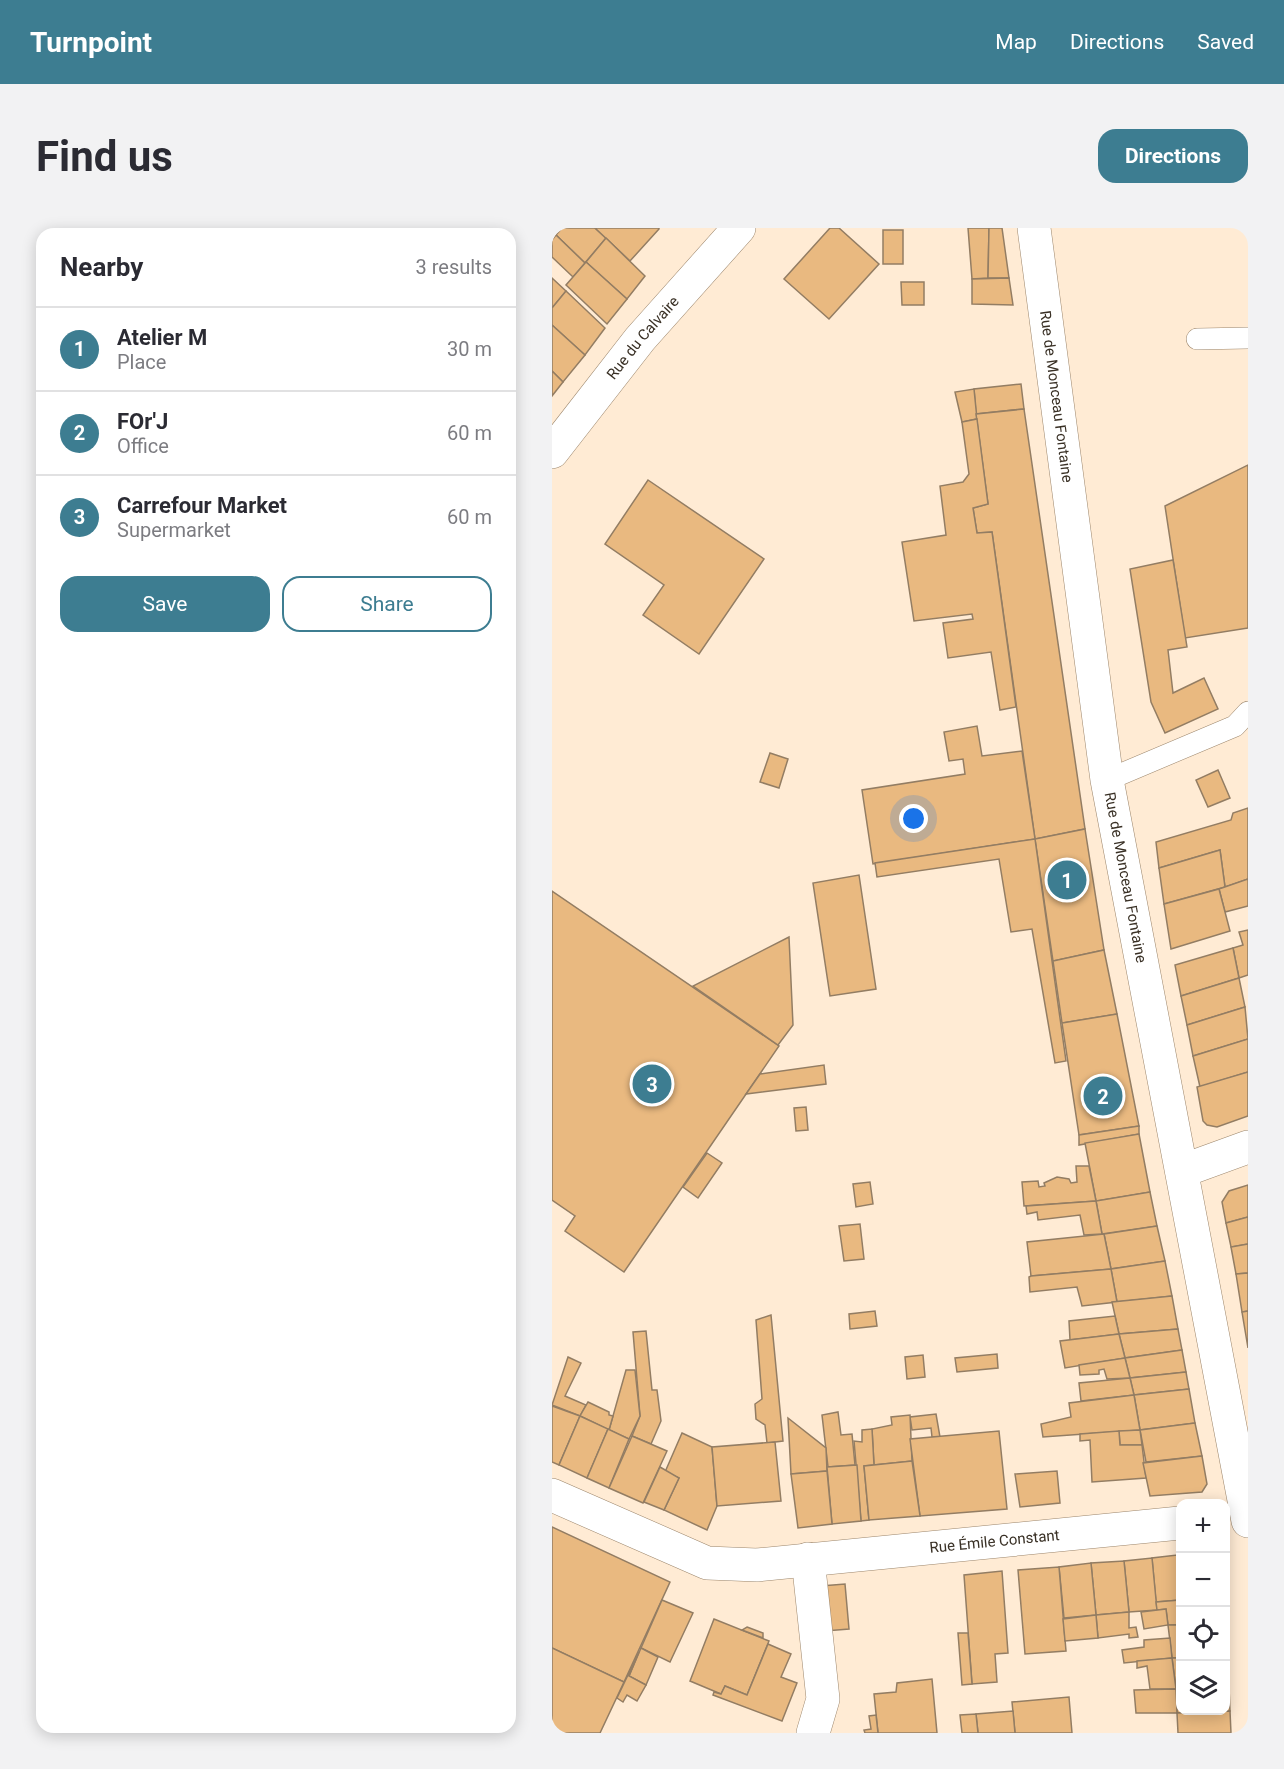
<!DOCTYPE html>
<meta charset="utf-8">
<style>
body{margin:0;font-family:Roboto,sans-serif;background:#f2f2f3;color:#2b2b33}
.controls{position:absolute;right:18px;bottom:18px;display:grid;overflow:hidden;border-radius:12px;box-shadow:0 3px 15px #0003}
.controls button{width:54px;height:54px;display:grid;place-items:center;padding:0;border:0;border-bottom:2px solid #e1e1e2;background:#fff;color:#2b2b33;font:30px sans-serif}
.you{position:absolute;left:362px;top:591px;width:21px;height:21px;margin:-15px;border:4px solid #fff;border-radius:50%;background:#1a73e8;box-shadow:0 0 0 9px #1a73e833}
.badge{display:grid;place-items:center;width:39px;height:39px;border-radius:50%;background:#3d7d91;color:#fff;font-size:20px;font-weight:700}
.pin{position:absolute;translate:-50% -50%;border:3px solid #fff;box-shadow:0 2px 6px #0006}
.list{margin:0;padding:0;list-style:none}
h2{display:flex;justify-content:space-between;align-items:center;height:78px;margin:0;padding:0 24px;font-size:26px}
h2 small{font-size:20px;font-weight:400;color:#7c7c81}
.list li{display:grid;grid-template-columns:39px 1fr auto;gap:18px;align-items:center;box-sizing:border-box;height:84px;padding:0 24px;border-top:2px solid #e1e1e2}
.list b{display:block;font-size:22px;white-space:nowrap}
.list p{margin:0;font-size:20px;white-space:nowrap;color:#7c7c81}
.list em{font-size:20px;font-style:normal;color:#7c7c81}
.actions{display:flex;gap:12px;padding:18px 24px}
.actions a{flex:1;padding:14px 0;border:2px solid #3d7d91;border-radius:18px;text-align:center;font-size:21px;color:#3d7d91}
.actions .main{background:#3d7d91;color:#fff}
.icon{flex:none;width:33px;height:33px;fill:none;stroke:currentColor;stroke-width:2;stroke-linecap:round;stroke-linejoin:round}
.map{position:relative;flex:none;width:696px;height:1505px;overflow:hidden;border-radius:18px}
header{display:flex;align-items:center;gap:36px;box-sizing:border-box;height:84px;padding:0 30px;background:#3d7d91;color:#fff}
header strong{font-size:28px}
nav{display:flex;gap:33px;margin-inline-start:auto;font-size:21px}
.intro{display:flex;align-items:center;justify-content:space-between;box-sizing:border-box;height:144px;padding:0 36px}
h1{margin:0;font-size:42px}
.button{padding:15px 27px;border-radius:18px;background:#3d7d91;color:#fff;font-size:21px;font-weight:700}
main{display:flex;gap:36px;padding:0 36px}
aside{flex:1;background:#fff;border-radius:18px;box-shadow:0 3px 15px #0003}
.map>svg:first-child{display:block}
.building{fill:#e9b980;stroke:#937d63;stroke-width:1.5}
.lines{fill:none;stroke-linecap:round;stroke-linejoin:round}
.lane-casing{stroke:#9c866c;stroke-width:22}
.street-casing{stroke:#9c866c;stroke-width:34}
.lane{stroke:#fff;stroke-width:21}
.street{stroke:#fff;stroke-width:33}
.labels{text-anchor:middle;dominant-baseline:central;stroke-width:4.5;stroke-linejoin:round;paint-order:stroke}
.street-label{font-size:15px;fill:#393025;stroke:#ffebd4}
</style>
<header>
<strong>Turnpoint</strong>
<nav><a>Map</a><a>Directions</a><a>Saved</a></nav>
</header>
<div class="intro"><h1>Find us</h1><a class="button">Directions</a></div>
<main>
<aside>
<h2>Nearby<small>3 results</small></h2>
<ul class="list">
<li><span class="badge">1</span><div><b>Atelier M</b><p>Place</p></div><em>30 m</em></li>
<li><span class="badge">2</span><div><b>FOr'J</b><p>Office</p></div><em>60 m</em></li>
<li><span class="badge">3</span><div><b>Carrefour Market</b><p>Supermarket</p></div><em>60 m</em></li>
</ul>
<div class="actions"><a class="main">Save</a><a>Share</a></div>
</aside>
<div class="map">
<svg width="696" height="1505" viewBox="0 0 696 1505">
<rect width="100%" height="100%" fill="#ffebd4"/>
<g class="building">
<path d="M 10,0 L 43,0 L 54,10 L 33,35 L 4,7 Z"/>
<path d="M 43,0 L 107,0 L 107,1 L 78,33 Z"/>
<path d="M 278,0 L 287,0 L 327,36 L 277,91 L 232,51 Z"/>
<path d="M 416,0 L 437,0 L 436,50 L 420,51 Z"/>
<path d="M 437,0 L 450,0 L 457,50 L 436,50 Z"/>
<rect x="331" y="2" width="20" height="34"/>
<path d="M 4,7 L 33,35 L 21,49 L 0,29 L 0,12 Z"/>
<path d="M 54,10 L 93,48 L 75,71 L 34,34 Z"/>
<path d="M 34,34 L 75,71 L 55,96 L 14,57 Z"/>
<path d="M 0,50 L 14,63 L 1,79 L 0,79 Z"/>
<path d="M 457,50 L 461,77 L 420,76 L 420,51 Z"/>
<path d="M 349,54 L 372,54 L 372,77 L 350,77 Z"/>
<path d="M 14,63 L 53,100 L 33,127 L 0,97 L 0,80 Z"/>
<path d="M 0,97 L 33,127 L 11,154 L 0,143 Z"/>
<path d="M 0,143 L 11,154 L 0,168 Z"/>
<path d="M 469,156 L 472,181 L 424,186 L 422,161 Z"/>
<path d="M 422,161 L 425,191 L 410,194 L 403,164 Z"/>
<path d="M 472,181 L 533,601 L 483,611 L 440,304 L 425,305 L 421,280 L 436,276 L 424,186 Z"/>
<path d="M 425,191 L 436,276 L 421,280 L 425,305 L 440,304 L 464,479 L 448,482 L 439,424 L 396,430 L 391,395 L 421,391 L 420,386 L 362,393 L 350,314 L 394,307 L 388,258 L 411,254 L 417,246 L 410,194 Z"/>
<path d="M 696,237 L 696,400 L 633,410 L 613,278 Z"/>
<path d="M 96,252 L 212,331 L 147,426 L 91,387 L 112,357 L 53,316 Z"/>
<path d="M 621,332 L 635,419 L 616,422 L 621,465 L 652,450 L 666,481 L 613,505 L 599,474 L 578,341 Z"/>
<path d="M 425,498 L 430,528 L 470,523 L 483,611 L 321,636 L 310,562 L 413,546 L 411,531 L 397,533 L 392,504 Z"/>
<path d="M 218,525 L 236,531 L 227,560 L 208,554 Z"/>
<path d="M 666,542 L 678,570 L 656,579 L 644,552 Z"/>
<path d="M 696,580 L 696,651 L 673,659 L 668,622 L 607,640 L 604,614 L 679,592 L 681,585 Z"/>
<path d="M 533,601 L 552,722 L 501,733 L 483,611 Z"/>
<path d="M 483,611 L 514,833 L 503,835 L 480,701 L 459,704 L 447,631 L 325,649 L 323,635 Z"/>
<path d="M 668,622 L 673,659 L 612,676 L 607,640 Z"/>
<path d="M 307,647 L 324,761 L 278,768 L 261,655 Z"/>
<path d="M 696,651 L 696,678 L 673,684 L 667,661 Z"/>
<path d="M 667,661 L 678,703 L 619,721 L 612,676 Z"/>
<path d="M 0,663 L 227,818 L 72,1044 L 13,1003 L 23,988 L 0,972 Z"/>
<path d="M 696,702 L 696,747 L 687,750 L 681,720 L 691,717 L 687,704 Z"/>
<path d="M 237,709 L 241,797 L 226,817 L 141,758 Z"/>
<path d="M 681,720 L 687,750 L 629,768 L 623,737 Z"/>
<path d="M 552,722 L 565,786 L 510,795 L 501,733 Z"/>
<path d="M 687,750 L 693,779 L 635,797 L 629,768 Z"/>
<path d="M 693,779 L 696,811 L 641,828 L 635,797 Z"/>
<path d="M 565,786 L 587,898 L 527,907 L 510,795 Z"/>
<path d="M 696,811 L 696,844 L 648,859 L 641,828 Z"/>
<path d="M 272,837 L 274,856 L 194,866 L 208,846 Z"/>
<path d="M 696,844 L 696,888 L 665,899 L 655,897 L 651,893 L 645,859 Z"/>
<path d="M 254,879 L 256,902 L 244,903 L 242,880 Z"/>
<path d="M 587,898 L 587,906 L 527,917 L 527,907 Z"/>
<path d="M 587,906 L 598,964 L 544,973 L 533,915 Z"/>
<path d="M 155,925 L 170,935 L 146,970 L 131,959 Z"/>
<path d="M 524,938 L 537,938 L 544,973 L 472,978 L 470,954 L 486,953 L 487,959 L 493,958 L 492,955 L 505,949 L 517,951 L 519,955 L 525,954 Z"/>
<path d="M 318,954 L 321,976 L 304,979 L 301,956 Z"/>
<path d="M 696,957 L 696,989 L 674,995 L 670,974 L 677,963 Z"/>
<path d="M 598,964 L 605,998 L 550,1006 L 544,973 Z"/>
<path d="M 544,973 L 550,1006 L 532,1007 L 528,987 L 486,992 L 485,984 L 475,986 L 474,978 Z"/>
<path d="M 696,989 L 696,1016 L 679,1019 L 674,995 Z"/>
<path d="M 308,996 L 312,1031 L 292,1033 L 287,998 Z"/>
<path d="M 605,998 L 613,1033 L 559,1041 L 552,1006 Z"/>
<path d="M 552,1006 L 559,1041 L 479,1048 L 475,1014 Z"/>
<path d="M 696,1016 L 696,1045 L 684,1046 L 679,1019 Z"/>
<path d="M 613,1033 L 620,1068 L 565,1074 L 559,1041 Z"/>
<path d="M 559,1041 L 565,1074 L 530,1078 L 525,1059 L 478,1064 L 477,1049 L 479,1048 Z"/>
<path d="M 696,1045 L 696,1083 L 690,1084 L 684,1046 Z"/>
<path d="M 620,1068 L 626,1101 L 567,1106 L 560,1074 Z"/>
<path d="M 323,1083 L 325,1098 L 298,1101 L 297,1086 Z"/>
<path d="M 696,1083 L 696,1120 L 690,1084 Z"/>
<path d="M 219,1087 L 231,1213 L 215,1215 L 213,1197 L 204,1191 L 203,1176 L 210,1171 L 204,1092 Z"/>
<path d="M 563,1088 L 567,1106 L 518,1112 L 517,1093 Z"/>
<path d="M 626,1101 L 630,1122 L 573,1130 L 567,1106 Z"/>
<path d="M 94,1103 L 100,1162 L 105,1162 L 109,1193 L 99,1216 L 80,1208 L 88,1188 L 81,1104 Z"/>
<path d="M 567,1106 L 573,1130 L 513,1140 L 508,1113 Z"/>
<path d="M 630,1122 L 634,1144 L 578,1150 L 573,1130 Z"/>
<path d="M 445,1126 L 446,1140 L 405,1144 L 403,1130 Z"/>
<path d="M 371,1127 L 373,1149 L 355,1151 L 353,1129 Z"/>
<path d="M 16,1129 L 29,1135 L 13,1168 L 34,1177 L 28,1188 L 0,1177 Z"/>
<path d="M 573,1130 L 578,1150 L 555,1151 L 552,1141 L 547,1142 L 547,1146 L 528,1147 L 527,1137 Z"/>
<path d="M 74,1142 L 83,1142 L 88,1188 L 77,1211 L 57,1202 Z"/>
<path d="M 634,1144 L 637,1161 L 582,1167 L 578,1150 Z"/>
<path d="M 578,1150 L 582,1167 L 529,1173 L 527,1155 Z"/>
<path d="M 637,1161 L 643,1195 L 588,1202 L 582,1167 Z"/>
<path d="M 582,1167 L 588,1202 L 491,1209 L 489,1196 L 519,1189 L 517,1175 Z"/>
<path d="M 36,1174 L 57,1184 L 57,1187 L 61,1188 L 57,1202 L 28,1188 Z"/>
<path d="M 0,1178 L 28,1188 L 7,1237 L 0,1234 Z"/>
<path d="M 286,1184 L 289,1207 L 300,1206 L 303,1237 L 276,1239 L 270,1187 Z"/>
<path d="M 384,1186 L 388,1209 L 380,1209 L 379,1200 L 360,1202 L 358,1189 Z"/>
<path d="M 358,1187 L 360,1233 L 322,1237 L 320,1201 L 340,1197 L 339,1189 Z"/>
<path d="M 28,1188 L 56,1201 L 35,1250 L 7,1237 Z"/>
<path d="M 236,1190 L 274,1220 L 275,1243 L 239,1246 Z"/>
<path d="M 643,1195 L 650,1228 L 594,1234 L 588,1202 Z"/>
<path d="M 56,1201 L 77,1211 L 57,1260 L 35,1250 Z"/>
<path d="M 320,1201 L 322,1237 L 312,1238 L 317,1292 L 309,1293 L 302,1213 L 310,1214 L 310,1202 Z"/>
<path d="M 588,1202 L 590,1217 L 568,1217 L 567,1203 Z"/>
<path d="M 447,1203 L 455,1281 L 368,1288 L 358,1211 Z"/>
<path d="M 567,1203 L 568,1217 L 590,1217 L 594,1250 L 540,1254 L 538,1212 L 528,1213 L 528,1206 Z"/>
<path d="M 130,1205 L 160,1219 L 165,1278 L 155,1302 L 112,1282 L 127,1250 L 113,1244 Z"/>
<path d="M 80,1208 L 115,1223 L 91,1275 L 57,1260 Z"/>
<path d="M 223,1214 L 229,1273 L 165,1278 L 160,1219 Z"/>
<path d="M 650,1228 L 655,1256 L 650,1264 L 598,1268 L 591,1235 Z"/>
<path d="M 360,1233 L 368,1288 L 317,1292 L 312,1238 Z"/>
<path d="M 305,1237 L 309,1293 L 280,1296 L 275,1239 Z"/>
<path d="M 108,1239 L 127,1250 L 112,1282 L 92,1274 Z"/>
<path d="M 275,1243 L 280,1296 L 246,1300 L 239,1246 Z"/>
<path d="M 505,1243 L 508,1275 L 468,1279 L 463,1246 Z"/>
<path d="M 0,1299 L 118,1354 L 72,1454 L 0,1420 Z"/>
<path d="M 625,1327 L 628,1372 L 604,1374 L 600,1330 Z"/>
<path d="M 625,1327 L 628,1327 L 628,1376 L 628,1372 Z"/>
<path d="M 600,1330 L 605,1382 L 577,1384 L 572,1333 Z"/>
<path d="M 572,1333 L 577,1384 L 544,1387 L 539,1335 Z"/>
<path d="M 539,1335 L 544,1387 L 512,1390 L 507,1339 Z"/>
<path d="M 507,1339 L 514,1423 L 473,1426 L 466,1342 Z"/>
<path d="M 450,1343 L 456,1425 L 443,1426 L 445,1454 L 420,1456 L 412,1347 Z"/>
<path d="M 293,1356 L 297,1401 L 273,1403 L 269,1358 Z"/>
<path d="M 110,1372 L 141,1385 L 118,1434 L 89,1420 Z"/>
<path d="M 628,1372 L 628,1397 L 616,1397 L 614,1381 L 605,1382 L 604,1374 Z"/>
<path d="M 614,1381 L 616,1397 L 592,1401 L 589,1384 Z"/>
<path d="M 577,1384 L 577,1400 L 584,1399 L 586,1409 L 577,1410 L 577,1406 L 546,1410 L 544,1387 Z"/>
<path d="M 544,1387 L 546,1410 L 513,1413 L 511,1391 Z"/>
<path d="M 162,1391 L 217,1413 L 195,1467 L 173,1458 L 169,1466 L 138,1453 Z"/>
<path d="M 616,1397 L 628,1397 L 628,1430 L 620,1430 Z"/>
<path d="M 195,1399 L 211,1405 L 211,1410 L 190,1402 Z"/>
<path d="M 406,1405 L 416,1405 L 420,1456 L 410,1457 Z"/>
<path d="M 618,1410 L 620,1430 L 572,1435 L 570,1422 L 592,1419 L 592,1412 Z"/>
<path d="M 216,1416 L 239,1426 L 229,1449 L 245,1455 L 230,1493 L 161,1467 L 162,1464 L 169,1466 L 173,1458 L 195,1467 Z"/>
<path d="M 0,1420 L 72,1454 L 48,1505 L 0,1505 Z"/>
<path d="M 89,1420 L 106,1429 L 94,1457 L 77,1448 Z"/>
<path d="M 87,1424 L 77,1448 L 94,1457 L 85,1473 L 75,1467 L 71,1474 L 65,1470 Z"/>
<path d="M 620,1430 L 628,1430 L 628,1461 L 624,1461 Z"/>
<path d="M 620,1430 L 624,1461 L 598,1461 L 595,1438 L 585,1440 L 585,1433 Z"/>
<path d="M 380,1451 L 385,1505 L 326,1505 L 322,1466 L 344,1464 L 345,1455 Z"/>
<path d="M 674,1459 L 677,1459 L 678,1483 L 625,1485 L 624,1461 L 628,1461 L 628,1482 L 674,1482 Z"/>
<path d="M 624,1461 L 625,1485 L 584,1485 L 582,1462 Z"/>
<path d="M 517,1469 L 520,1505 L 463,1505 L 460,1474 Z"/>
<path d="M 461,1483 L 463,1505 L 426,1505 L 424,1486 Z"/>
<path d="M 678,1483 L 679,1505 L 626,1505 L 625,1485 Z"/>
<path d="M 424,1486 L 426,1505 L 410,1505 L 408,1487 Z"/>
<path d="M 324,1487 L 326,1505 L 313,1505 L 312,1502 L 319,1501 L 317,1488 Z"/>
</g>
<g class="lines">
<defs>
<g id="lane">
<path d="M 645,111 L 696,110"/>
<path d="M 555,552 L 683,498 L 696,484"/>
</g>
<g id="street">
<path id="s1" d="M 482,0 L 555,552 L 696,1293"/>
<path id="s2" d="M 0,224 L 88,111 L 187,0"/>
<path d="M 630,943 L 696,919"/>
<path id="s3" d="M 0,1267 L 155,1335 L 205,1337 L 628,1295"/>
<path d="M 256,1331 L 271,1471 L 261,1505"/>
</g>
</defs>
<use href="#lane" class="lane-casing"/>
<use href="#street" class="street-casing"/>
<use href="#lane" class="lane"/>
<use href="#street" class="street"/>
</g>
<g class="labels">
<g class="street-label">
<text stroke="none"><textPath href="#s2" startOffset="146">Rue du Calvaire</textPath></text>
<text stroke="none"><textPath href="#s1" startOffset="170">Rue de Monceau Fontaine</textPath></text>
<text stroke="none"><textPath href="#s1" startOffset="656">Rue de Monceau Fontaine</textPath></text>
<text stroke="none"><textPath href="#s3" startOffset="458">Rue Émile Constant</textPath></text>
</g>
</g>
</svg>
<div class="controls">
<button>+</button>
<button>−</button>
<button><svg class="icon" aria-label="locate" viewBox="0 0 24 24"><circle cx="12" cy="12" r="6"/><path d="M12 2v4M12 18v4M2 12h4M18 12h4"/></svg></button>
<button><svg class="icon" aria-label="layers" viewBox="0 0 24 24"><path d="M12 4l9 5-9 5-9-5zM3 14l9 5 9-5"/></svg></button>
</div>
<div class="you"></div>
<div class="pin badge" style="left:515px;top:652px">1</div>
<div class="pin badge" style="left:551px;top:868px">2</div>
<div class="pin badge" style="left:100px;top:856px">3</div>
</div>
</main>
